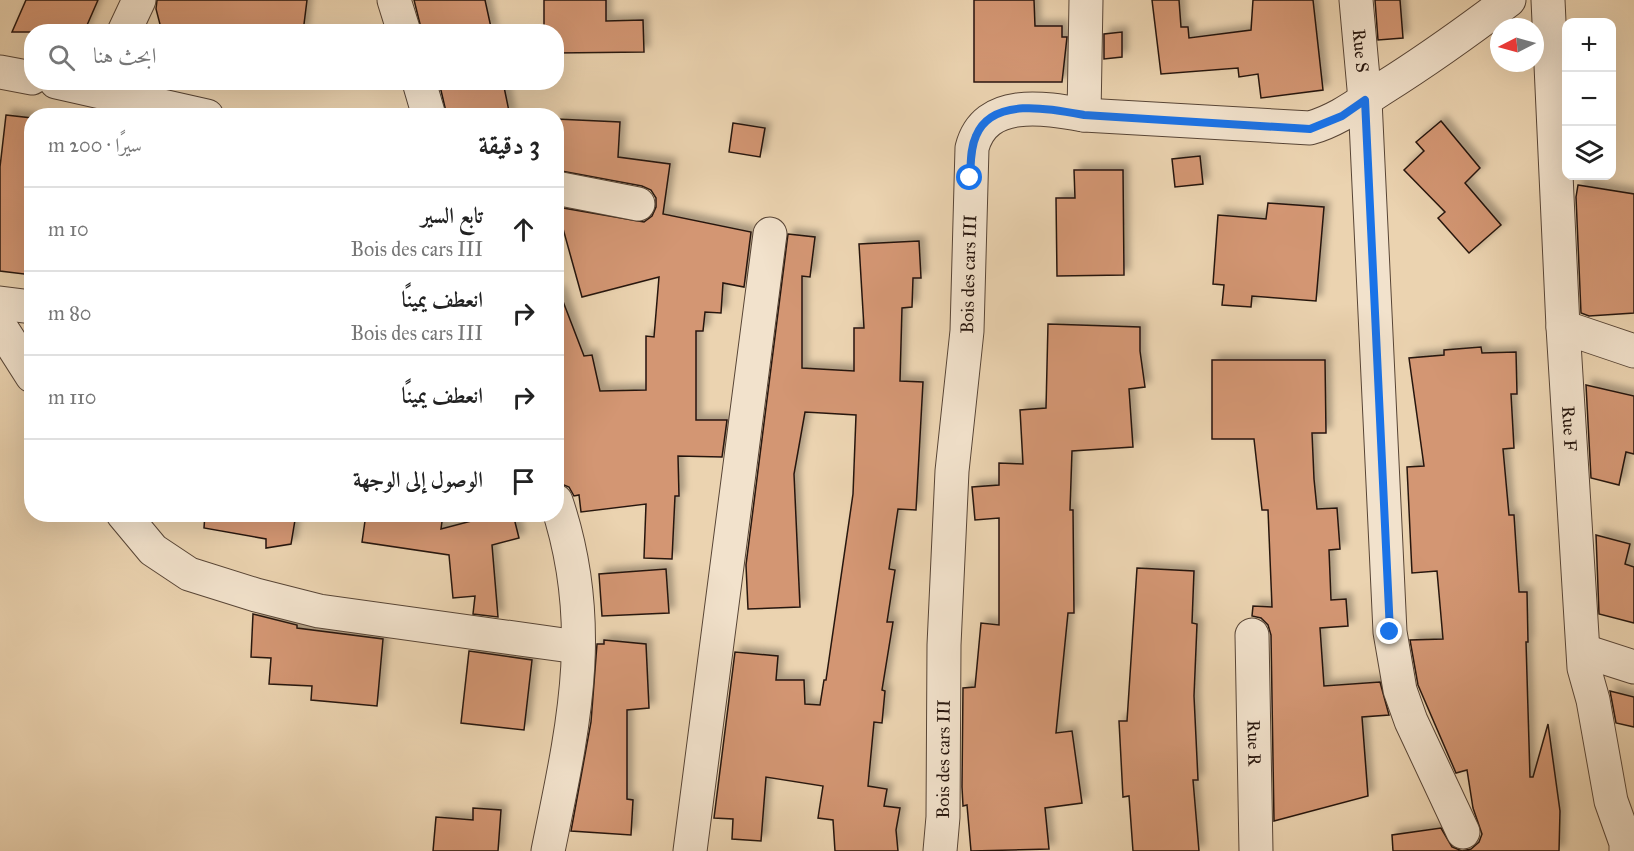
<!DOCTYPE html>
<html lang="ar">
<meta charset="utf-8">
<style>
body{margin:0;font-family:"IM FELL Great Primer",Amiri,serif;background:#f6f6f6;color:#222;direction:rtl}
.controls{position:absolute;right:18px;top:18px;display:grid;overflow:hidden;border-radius:12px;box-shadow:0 6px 24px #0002}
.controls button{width:54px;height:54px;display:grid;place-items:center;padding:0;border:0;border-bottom:2px solid #e0e0e0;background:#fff;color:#222;font:30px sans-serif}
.compass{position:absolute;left:1490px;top:18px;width:54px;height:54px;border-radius:50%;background:#fff;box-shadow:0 6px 24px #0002;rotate:264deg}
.stop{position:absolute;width:18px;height:18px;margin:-14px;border:4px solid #1a73e8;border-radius:50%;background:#fff}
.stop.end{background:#1a73e8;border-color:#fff;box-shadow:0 2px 6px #0008}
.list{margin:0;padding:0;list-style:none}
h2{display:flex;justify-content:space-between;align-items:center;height:78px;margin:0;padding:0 24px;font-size:26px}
h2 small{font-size:20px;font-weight:400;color:#767676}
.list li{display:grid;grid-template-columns:39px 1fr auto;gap:18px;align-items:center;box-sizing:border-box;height:84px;padding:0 24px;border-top:2px solid #e0e0e0}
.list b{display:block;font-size:22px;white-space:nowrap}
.list p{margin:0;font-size:20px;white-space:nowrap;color:#767676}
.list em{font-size:20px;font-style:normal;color:#767676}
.icon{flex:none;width:33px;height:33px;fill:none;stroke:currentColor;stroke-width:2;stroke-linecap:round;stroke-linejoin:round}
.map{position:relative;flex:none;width:1634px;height:851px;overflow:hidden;direction:ltr}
.search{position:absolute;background:#fff;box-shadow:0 6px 24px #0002;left:24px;top:24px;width:540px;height:66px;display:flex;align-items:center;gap:15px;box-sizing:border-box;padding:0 21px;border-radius:24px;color:#767676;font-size:22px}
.panel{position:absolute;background:#fff;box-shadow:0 6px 24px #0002;left:24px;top:108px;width:540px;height:414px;border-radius:24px;direction:rtl}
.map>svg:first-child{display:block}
.building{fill:#d39673;stroke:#27160e;stroke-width:1.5;filter:url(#shadow)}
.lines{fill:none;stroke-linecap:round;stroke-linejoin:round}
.minor-casing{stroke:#584536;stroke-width:35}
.minor{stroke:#f2e2cc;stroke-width:33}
.route{stroke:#1a73e8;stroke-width:8}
.labels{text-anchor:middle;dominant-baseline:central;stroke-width:4.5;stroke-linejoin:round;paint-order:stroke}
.street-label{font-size:18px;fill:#27160e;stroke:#f2e2cc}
</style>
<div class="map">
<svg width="1634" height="851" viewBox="0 0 1634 851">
<defs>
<filter id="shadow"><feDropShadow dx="5.5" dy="-5.5" stdDeviation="3" flood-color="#0004"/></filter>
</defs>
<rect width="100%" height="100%" fill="#ebd3b0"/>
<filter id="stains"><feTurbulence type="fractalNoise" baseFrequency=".00333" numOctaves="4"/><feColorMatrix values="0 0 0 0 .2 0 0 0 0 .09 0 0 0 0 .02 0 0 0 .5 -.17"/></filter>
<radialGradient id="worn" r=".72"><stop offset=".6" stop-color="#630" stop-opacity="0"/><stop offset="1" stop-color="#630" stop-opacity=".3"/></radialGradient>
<g class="building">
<path d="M 26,0 L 98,0 L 84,32 L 12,32 Z"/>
<path d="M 157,0 L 307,0 L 303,32 L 162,32 L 156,9 Z"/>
<path d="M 414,0 L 485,0 L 492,32 L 422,32 Z"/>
<path d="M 544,0 L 606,0 L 606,21 L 643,20 L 644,52 L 556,53 L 556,32 L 544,32 Z"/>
<path d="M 974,0 L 1034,0 L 1035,26 L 1062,26 L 1062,37 L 1067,37 L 1062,82 L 974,82 Z"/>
<path d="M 1152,0 L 1179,0 L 1181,27 L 1188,27 L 1189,38 L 1251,30 L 1253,0 L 1313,0 L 1323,90 L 1261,98 L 1258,74 L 1239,77 L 1238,68 L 1161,74 Z"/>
<path d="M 1375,0 L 1400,0 L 1403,38 L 1378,40 Z"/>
<path d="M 1122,32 L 1122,57 L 1104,59 L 1104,34 Z"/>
<path d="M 439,82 L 503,82 L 510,116 L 447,116 Z"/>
<path d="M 6,115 L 32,118 L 32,275 L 0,271 L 0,167 Z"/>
<path d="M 556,119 L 620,122 L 618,157 L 670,164 L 663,214 L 751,232 L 744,287 L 723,283 L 721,313 L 705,312 L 703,331 L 696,331 L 696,420 L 727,420 L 722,457 L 678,456 L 679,496 L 675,496 L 672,559 L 644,558 L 646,504 L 581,512 L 579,495 L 574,496 L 569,487 L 559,483 L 556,465 L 556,292 L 559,291 L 584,356 L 592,355 L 600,391 L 646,390 L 646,336 L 654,337 L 659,277 L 582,297 L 557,207 L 644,222 L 652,216 L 656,207 L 656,198 L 651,190 L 642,186 L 556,170 Z"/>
<path d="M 1441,121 L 1480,168 L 1465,183 L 1501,225 L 1469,253 L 1438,218 L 1445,212 L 1404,170 L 1424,151 L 1416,142 Z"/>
<path d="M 733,123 L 765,128 L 760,157 L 729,152 Z"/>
<path d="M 1200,156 L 1203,184 L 1175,187 L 1172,159 Z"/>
<path d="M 1074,170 L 1123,170 L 1124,275 L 1057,276 L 1056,198 L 1075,198 Z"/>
<path d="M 1578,185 L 1634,194 L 1634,313 L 1589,316 L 1581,313 L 1576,197 Z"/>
<path d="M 1268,203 L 1324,207 L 1316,301 L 1252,296 L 1251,307 L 1222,305 L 1224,285 L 1213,284 L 1218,215 L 1266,219 Z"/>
<path d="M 788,234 L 815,237 L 810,277 L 802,276 L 802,368 L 854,371 L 854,328 L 864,328 L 859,244 L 919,241 L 921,278 L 913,278 L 912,307 L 902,308 L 900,381 L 923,382 L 916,510 L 898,509 L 889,569 L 895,570 L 887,622 L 893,622 L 882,690 L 885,691 L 882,723 L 874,722 L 868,786 L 887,789 L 884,806 L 900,808 L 896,830 L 898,851 L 835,851 L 833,820 L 818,818 L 823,786 L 766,777 L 761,841 L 732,839 L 733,819 L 714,818 L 735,652 L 778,656 L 776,680 L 804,680 L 805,704 L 820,705 L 824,680 L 826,680 L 853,494 L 856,415 L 805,412 L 794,474 L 800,607 L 748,609 L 746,565 Z"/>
<path d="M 1048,324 L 1140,327 L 1140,351 L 1145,387 L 1129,389 L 1133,447 L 1072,451 L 1070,510 L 1073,510 L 1074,613 L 1068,613 L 1056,733 L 1072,731 L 1082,803 L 1045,808 L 1049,849 L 971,851 L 967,805 L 963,806 L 962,787 L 963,688 L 975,687 L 981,623 L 999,625 L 999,518 L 975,520 L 972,487 L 999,485 L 999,463 L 1023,464 L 1020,410 L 1046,408 Z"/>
<path d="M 1481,347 L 1482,353 L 1516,352 L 1517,394 L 1511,394 L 1514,448 L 1503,449 L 1509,515 L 1514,515 L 1519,592 L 1527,592 L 1528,642 L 1526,642 L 1530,777 L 1533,777 L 1548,724 L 1560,811 L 1559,851 L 1393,851 L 1392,835 L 1441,828 L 1452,847 L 1462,851 L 1471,849 L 1479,842 L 1482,834 L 1473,808 L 1467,770 L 1456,773 L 1418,685 L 1410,640 L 1443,639 L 1437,571 L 1412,573 L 1407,467 L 1424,466 L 1409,358 L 1444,355 L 1444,350 Z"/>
<path d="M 1212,360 L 1325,360 L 1326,433 L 1312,433 L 1314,479 L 1317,509 L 1337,508 L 1340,549 L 1329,550 L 1331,600 L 1346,599 L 1348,626 L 1320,628 L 1324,686 L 1380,682 L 1389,715 L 1362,717 L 1368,796 L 1274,821 L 1271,635 L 1268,625 L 1261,618 L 1252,616 L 1253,606 L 1272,607 L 1268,510 L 1262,510 L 1254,439 L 1212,439 Z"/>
<path d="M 1586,385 L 1634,396 L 1634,454 L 1626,452 L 1619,485 L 1591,478 Z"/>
<path d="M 205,514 L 296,514 L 291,544 L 266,548 L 266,539 L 204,528 Z"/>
<path d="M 366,514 L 443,514 L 441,529 L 498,514 L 513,514 L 519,538 L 492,545 L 498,617 L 473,614 L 475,596 L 453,598 L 449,555 L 362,542 Z"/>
<path d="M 1596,535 L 1630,544 L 1625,564 L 1634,567 L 1634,623 L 1599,614 Z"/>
<path d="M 1137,568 L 1194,571 L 1192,623 L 1197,624 L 1194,696 L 1198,780 L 1193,780 L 1199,851 L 1133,851 L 1129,796 L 1123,797 L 1119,721 L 1127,721 Z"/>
<path d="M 666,569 L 669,613 L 602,616 L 599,574 Z"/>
<path d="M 253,614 L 297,625 L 297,628 L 383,639 L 377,706 L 311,700 L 312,686 L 269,684 L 271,658 L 251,657 Z"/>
<path d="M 604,640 L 646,644 L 649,708 L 627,710 L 627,799 L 633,800 L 631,835 L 571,831 L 591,722 L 597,644 L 604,644 Z"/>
<path d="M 469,651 L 532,660 L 524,730 L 461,723 Z"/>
<path d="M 1610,691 L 1634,697 L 1634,727 L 1616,723 Z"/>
<path d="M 473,808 L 501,810 L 498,851 L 433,851 L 436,817 L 473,820 Z"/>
</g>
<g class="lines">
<defs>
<g id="minor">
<path d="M 394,0 L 404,32"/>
<path id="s1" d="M 1356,0 L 1365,100 L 1390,632 L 1400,690 L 1411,721 L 1463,832"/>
<path id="s2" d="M 1548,0 L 1563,327 L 1584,668 L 1593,700 L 1611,801 L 1626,843 L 1626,851"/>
<path d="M 124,32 L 139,0"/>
<path d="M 0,72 L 32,78"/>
<path d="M 56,82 L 207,116"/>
<path d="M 419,82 L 429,116"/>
<path d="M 1084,115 L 1086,0"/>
<path d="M 556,188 L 638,204"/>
<path d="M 0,303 L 32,307"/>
<path d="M 0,326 L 32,376"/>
<path d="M 1563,327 L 1634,351"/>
<path d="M 123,514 L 153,550 L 189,574 L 256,595 L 319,611 L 578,647"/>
<path id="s3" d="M 1252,635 L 1256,851"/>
<path d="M 1584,651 L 1634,667"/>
<path d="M 548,851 C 573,728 598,625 556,501"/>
<path d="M 690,851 L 770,234"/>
<path id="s4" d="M 940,851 L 943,817 L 944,645 L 952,471 L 967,331 L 972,148 C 985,97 1045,108 1084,115 L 1310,128 C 1338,120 1358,104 1383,88 C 1426,61 1468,31 1509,0"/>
</g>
</defs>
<use href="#minor" class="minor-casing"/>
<use href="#minor" class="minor"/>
</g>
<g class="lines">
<path class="route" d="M 970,178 C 971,164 970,149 976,136 C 992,96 1053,109 1084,115 L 1310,129 L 1342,116 L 1365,100 L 1390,632"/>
</g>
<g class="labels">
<g class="street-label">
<text stroke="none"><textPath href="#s1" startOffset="51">Rue S</textPath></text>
<text stroke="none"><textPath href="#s4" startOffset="578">Bois des cars III</textPath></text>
<text stroke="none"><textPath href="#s2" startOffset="429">Rue F</textPath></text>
<text stroke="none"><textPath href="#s3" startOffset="108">Rue R</textPath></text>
<text stroke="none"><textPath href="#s4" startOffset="92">Bois des cars III</textPath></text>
</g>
</g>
<rect width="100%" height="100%" filter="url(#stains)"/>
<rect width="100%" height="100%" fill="url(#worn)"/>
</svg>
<div class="controls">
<button>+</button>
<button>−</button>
<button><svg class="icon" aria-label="layers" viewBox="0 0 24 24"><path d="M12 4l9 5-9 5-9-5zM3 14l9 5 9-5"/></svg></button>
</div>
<svg class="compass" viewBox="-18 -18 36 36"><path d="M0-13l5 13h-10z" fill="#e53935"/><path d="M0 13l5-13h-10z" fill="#767676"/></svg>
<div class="stop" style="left:970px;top:178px"></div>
<div class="stop end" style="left:1390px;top:632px"></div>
<div class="search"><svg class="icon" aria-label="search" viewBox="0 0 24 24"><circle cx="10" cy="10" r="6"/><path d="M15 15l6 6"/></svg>ابحث هنا</div>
<section class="panel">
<h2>3 دقيقة<small>سيرًا · 200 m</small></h2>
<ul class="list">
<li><svg class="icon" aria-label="ahead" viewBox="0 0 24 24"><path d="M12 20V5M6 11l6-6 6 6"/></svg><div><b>تابع السير</b><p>Bois des cars III</p></div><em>10 m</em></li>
<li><svg class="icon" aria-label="right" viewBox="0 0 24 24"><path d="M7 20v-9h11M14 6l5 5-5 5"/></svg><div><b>انعطف يمينًا</b><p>Bois des cars III</p></div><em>80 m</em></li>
<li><svg class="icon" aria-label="right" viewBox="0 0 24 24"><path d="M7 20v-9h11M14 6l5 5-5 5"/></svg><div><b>انعطف يمينًا</b></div><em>110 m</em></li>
<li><svg class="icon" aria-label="arrive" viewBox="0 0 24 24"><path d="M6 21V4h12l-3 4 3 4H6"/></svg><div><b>الوصول إلى الوجهة</b></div></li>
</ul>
</section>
</div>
